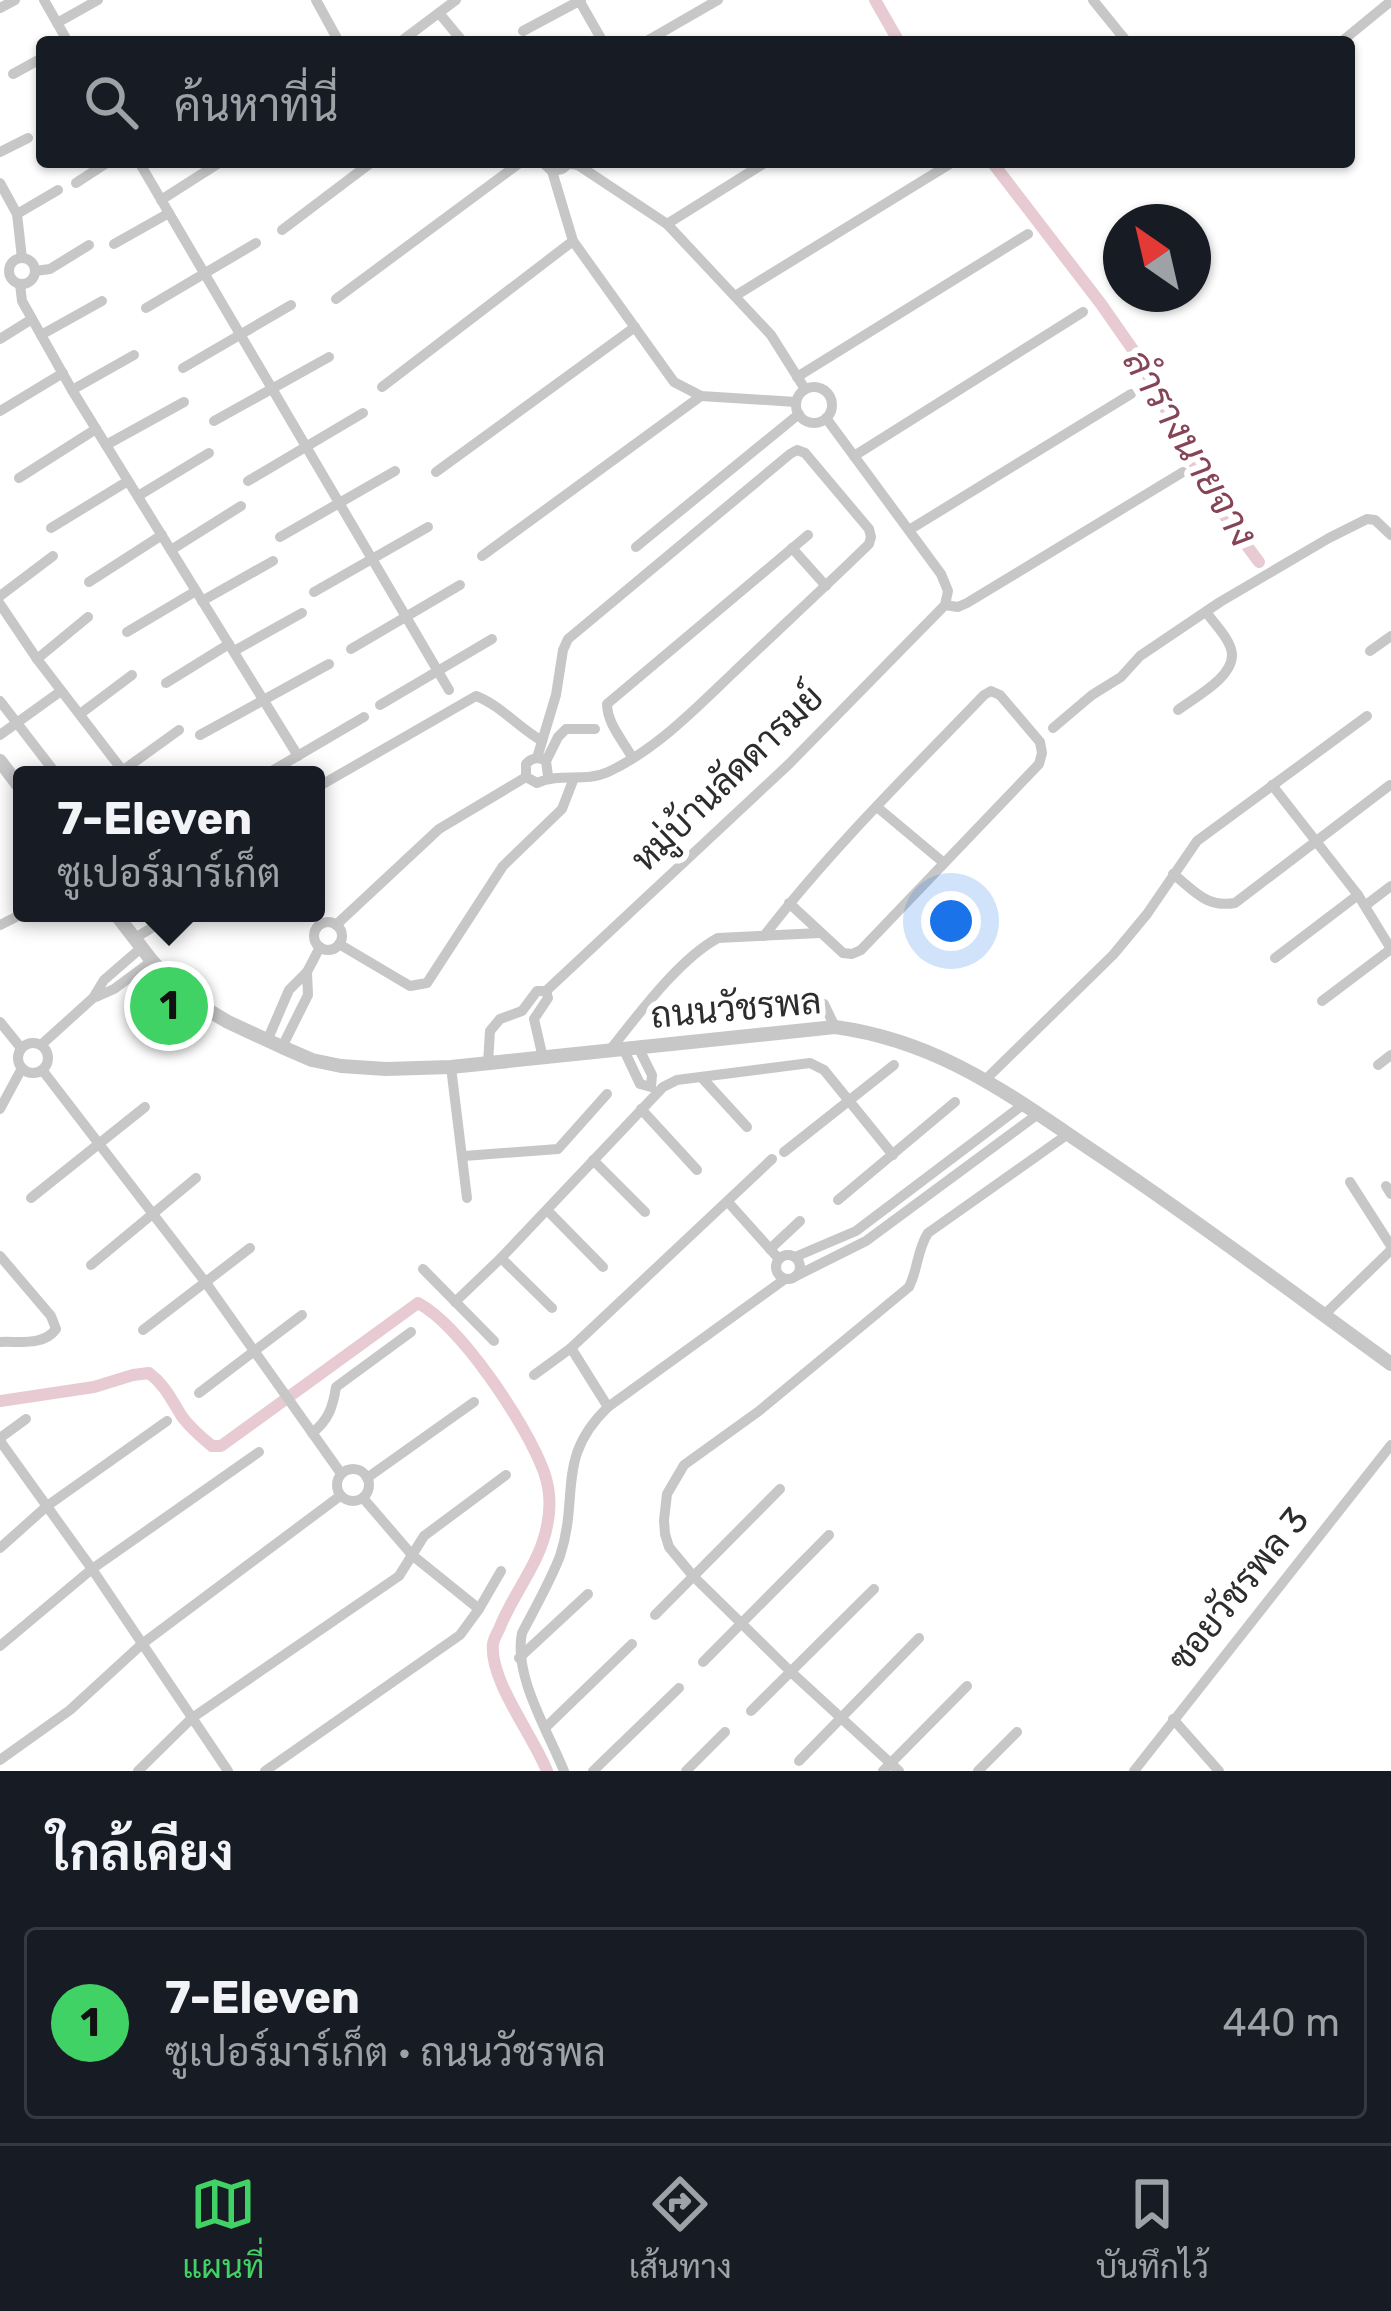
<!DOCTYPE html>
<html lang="th">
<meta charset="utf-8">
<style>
body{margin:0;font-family:Rubik,Sarabun,sans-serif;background:#20242c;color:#f1f3f6}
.compass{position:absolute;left:1103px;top:204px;width:108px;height:108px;border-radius:50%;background:#171b24;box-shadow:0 3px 9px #0004;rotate:326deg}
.you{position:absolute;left:951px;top:921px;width:42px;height:42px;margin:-30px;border:9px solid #fff;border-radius:50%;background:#1a73e8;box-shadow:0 0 0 18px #1a73e833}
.badge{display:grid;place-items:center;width:78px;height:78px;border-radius:50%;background:#41d265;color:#111;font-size:39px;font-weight:700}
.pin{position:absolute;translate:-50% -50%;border:6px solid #fff;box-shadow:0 3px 12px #0006}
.popup{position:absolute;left:13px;top:766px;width:312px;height:156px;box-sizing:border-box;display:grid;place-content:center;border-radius:12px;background:#171b24;filter:drop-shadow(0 3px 9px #0005);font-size:39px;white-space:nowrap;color:#9ea1a6}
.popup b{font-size:45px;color:#f1f3f6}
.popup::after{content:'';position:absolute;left:50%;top:100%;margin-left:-24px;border:24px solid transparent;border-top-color:#171b24}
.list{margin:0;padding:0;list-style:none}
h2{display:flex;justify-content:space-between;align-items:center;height:156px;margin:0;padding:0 48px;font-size:51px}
h2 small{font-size:39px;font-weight:400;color:#9ea1a6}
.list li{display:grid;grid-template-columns:78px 1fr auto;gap:36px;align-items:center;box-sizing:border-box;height:192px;margin:0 24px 24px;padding:0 24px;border:3px solid #363941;border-radius:12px}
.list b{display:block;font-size:45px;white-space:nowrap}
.list p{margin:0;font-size:39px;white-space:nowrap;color:#9ea1a6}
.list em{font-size:39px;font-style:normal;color:#9ea1a6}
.icon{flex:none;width:66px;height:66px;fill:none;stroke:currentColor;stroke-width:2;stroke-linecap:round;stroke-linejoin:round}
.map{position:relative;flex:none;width:1391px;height:1771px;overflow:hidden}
.search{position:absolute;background:#171b24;box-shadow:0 3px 9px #0004;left:36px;right:36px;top:36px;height:132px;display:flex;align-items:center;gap:30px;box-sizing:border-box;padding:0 42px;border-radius:12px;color:#9ea1a6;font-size:45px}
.sheet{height:372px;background:#171b24}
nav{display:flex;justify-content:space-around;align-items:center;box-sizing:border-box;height:168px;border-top:3px solid #363941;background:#171b24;font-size:33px;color:#9ea1a6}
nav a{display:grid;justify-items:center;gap:6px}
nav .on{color:#41d265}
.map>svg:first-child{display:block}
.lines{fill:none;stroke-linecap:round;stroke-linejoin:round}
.canal{stroke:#e7cad2;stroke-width:12}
.minor{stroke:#c7c7c7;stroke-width:10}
.tertiary{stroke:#c7c7c7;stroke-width:14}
.labels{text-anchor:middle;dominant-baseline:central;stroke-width:12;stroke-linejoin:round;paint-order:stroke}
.street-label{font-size:36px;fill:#2d2d2d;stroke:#fff}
.water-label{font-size:39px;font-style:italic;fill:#864457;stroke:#fff}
</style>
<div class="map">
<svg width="1391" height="1771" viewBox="0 0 1391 1771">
<rect width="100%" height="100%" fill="#fff"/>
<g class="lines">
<g class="canal">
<path d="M 875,0 L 899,42"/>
<path d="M 992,162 L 1101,304 L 1138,357 L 1216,504 L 1259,562"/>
<path d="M 0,1401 L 94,1387 L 133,1375 L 149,1373 C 165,1385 171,1399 181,1415 C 189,1427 201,1437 212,1446 L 221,1446 L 418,1303 C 461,1326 527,1425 544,1472 C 550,1489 551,1508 547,1526 C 540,1563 514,1592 500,1627 C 498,1632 494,1638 493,1644 C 489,1680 534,1737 547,1771"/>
</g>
<g class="minor">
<path d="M 44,0 L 68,42"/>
<path d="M 316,0 L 339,42"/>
<path d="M 579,0 L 603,42"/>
<path d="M 1093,0 L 1127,42"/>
<path d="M 0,8 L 15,0"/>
<path d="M 439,13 L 463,42"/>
<path d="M 57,23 L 98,0"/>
<path d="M 523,31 L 581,0"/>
<path d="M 400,42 L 456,0"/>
<path d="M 645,42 L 718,0"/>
<path d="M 1341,42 L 1391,1"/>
<path d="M 13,74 L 42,58"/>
<path d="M 0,152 L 28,138"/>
<path d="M 139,162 L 449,690"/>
<path d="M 542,162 L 552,171 L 562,169 L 571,162"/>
<path d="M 571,164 L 578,165 L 667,224 L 771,335 L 805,389"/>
<path d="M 552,171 L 573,241 L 674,382 L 701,396 L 796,402"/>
<path d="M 0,183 L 17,214 L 22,258"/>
<path d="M 76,183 L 108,162"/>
<path d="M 161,200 L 219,163"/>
<path d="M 17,214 L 58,190"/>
<path d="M 667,224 L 766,162"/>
<path d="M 282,230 L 372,162"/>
<path d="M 114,244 L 169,213"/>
<circle cx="22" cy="271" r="13"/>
<path d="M 35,271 L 50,269 L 89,245"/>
<path d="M 20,284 L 22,301 L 72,390 L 298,756"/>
<path d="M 735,296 L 953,162"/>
<path d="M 336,299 L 521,162"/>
<path d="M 146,308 L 256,243"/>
<path d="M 41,335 L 102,301"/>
<path d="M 0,339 L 32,319"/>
<path d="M 183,368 L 291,305"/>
<path d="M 797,377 L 1028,234"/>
<path d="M 382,387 L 573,241"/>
<circle cx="814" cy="405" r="18"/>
<path d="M 72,390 L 134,355"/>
<path d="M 0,411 L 63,373"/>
<path d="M 214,421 L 329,357"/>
<path d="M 106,445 L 184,402"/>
<path d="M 854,456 L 1083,312"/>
<path d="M 436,472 L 635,327"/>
<path d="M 19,478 L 96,429"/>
<path d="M 248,481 L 363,413"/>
<path d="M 138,496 L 209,453"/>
<path d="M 51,528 L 128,481"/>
<path d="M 909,530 L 1131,394"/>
<path d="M 280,537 L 395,471"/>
<path d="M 636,547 L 799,414"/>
<path d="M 792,548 L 826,586"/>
<path d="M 171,550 L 241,506"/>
<path d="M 482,556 L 701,396"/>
<path d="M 89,582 L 162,535"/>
<path d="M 314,592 L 428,527"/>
<path d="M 0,596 L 53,556"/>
<path d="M 202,601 L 273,561"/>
<path d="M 0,604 L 37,659 L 126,775"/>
<path d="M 945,605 L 958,607 L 967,603 L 1183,472"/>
<path d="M 127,632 L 196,591"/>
<path d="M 351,649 L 460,585"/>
<path d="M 234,651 L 302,613"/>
<path d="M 1370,651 L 1391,636"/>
<path d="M 37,659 L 88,617"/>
<path d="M 166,683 L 229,644"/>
<path d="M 0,701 L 57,775"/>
<path d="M 380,705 L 492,639"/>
<path d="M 1178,710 C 1195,697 1233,678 1232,654 C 1231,640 1214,623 1206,612"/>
<path d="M 80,714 L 132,675"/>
<path d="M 1053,728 L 1092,695 L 1121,677 L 1140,656 L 1220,602 L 1329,538 L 1367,519 L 1375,520 L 1391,535"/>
<path d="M 0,735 L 61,691"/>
<path d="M 200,735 L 329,664"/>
<path d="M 632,757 C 623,741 607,723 607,704 L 808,535"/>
<path d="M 537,758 L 556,695 L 563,650 L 568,639 L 790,454 L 797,450 L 805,453 L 869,529 L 871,537 L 869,544 C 824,588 778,630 733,673 C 696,708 656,750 608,772 C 584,783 560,772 537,783 L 526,777 L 526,764 C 531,758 539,756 546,761 L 548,776"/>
<path d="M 546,761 L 558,737 L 566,729 L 595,729"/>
<path d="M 122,771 L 179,730"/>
<path d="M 265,775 L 364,717"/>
<path d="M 1272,785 L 1358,895 L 1391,949 L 1322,1001"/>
<path d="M 316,788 L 476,696 C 500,705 519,728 542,741"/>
<path d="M 877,807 L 944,863"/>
<path d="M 1173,874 C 1195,891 1206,908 1235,903 L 1390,785"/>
<path d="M 1366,905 L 1391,886"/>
<path d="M 43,913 L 52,913"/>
<circle cx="328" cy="936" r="14"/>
<path d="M 0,925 L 24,913"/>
<path d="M 336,925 L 439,829 L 526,777"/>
<path d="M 764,936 C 830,850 909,773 984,695 L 991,691 L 1000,695 L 1040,742 L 1042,753 L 1039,764 L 861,950 L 852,954 L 843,953 L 789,903"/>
<path d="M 135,938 L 176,913"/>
<path d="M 339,944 L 410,986 L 427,983 L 503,866 L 562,809 L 574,778"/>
<path d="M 1275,958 L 1358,895"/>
<path d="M 96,997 L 114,989 L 152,961"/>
<path d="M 743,999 L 808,996 L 824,1004 L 835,1027"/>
<path d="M 0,1022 L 21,1048"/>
<path d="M 267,1041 L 289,990 L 307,972 L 320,947"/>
<circle cx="33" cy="1058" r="15"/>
<path d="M 41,1045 L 93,998 L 104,980 L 141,948"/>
<path d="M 282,1047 L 308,995 L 307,972"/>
<path d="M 623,1048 L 640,1084 L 651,1087 L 652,1075 L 638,1047"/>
<path d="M 610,1050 C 638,1015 679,959 718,938 L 820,933"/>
<path d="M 543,1058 L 534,1019 L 548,998 L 546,991"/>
<path d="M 488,1063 L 490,1031 L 500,1019 L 522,1011 L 537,991 L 546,991 L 789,764 L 945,605 L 948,591 L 941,574 L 826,418"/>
<path d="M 1378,1065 L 1391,1055"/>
<path d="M 451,1067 L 467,1198"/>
<path d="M 43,1071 L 206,1283 L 340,1472"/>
<path d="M 703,1079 L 747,1127"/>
<path d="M 986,1079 L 1113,955 L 1147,914 L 1197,841 L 1367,716"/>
<path d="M 0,1109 L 22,1068"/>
<path d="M 641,1109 L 697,1170"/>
<path d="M 784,1152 L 894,1065"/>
<path d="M 464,1156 L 558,1149 L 607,1094"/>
<path d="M 593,1160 L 645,1212"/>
<path d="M 1350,1182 L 1391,1246"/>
<path d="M 1386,1186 L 1391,1194"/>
<path d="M 31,1198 L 145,1107"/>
<path d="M 838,1200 L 955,1102"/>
<path d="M 728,1202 L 779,1259"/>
<path d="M 547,1210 L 603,1267"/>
<path d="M 770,1249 L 800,1221"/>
<circle cx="788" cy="1267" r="12"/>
<path d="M 0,1256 L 51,1316 L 56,1329 C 44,1346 19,1341 0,1342"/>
<path d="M 795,1257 L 856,1231 L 1024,1104"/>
<path d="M 501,1258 L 552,1308"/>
<path d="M 91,1265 L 196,1178"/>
<path d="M 423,1269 L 494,1341"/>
<path d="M 796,1276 L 866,1241 L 1038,1114"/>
<path d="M 455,1302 L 501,1258 L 663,1087 L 677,1080 L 810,1063 L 824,1070 L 893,1155"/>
<path d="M 1324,1315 L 1391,1250"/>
<path d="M 143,1330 L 250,1248"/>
<path d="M 571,1348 L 608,1407"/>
<path d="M 534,1375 L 571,1348 L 772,1159"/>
<path d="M 199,1393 L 302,1315"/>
<path d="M 312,1433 C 328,1421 333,1407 336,1387 L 411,1332"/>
<path d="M 0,1438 L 26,1419"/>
<path d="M 0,1441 L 92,1569 L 228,1771"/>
<circle cx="353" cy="1485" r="16"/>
<path d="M 367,1478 L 474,1402"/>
<path d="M 363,1498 L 412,1555 L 479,1609"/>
<path d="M 0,1548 L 47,1506 L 167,1421"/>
<path d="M 655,1615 L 780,1489"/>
<path d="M 0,1646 L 92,1569 L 259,1452"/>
<path d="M 519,1658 L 588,1594"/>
<path d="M 703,1662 L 829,1535"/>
<path d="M 751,1711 L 874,1589"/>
<path d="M 1173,1719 L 1219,1771"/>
<path d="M 546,1727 L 632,1644"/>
<path d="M 0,1760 L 70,1710 L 142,1644 L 340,1496"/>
<path d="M 799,1761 L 919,1638"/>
<path d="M 138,1771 L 192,1718 L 399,1576 L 424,1536 L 506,1475"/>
<path d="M 265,1771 L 460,1635 L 479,1609 L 501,1571"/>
<path d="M 564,1771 C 548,1731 513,1675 522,1633 C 535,1608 550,1582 560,1556 C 580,1495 555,1458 608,1407 L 785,1279"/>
<path d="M 593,1771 L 679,1688"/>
<path d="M 686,1771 L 725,1732"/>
<path d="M 883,1771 L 967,1686"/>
<path d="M 899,1771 L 791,1672 L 693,1576 L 669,1547 L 665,1534 L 664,1520 L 667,1494 L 684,1465 L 759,1411 L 909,1287 C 918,1269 917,1250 928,1233 L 1068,1134"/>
<path d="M 978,1771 L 1017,1732"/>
<path d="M 1134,1771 L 1391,1445"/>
</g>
<g class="tertiary">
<path d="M 0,761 L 22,790"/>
<path d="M 115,913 L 152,961 L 186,997 L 228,1022 L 282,1047 L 312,1060 L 341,1066 L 386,1069 L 451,1067 L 835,1027 C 945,1042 1016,1100 1105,1159 C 1203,1225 1296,1295 1391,1364"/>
</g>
</g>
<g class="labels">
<g class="street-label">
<text transform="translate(727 778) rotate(-44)">หมู่บ้านลัดดารมย์</text>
<text transform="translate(736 1008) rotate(-5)">ถนนวัชรพล</text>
<text transform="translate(1238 1589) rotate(-51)">ซอยวัชรพล 3</text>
</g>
<g class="water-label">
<text transform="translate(1190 448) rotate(59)">ลำรางนายจาง</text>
</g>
</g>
</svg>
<svg class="compass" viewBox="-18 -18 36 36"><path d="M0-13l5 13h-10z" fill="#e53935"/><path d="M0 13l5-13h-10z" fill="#9ea1a6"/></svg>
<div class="you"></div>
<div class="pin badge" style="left:169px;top:1006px">1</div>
<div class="popup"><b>7-Eleven</b>ซูเปอร์มาร์เก็ต</div>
<div class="search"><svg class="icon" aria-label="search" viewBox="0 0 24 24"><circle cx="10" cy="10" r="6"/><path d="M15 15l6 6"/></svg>ค้นหาที่นี่</div>
</div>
<section class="sheet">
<h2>ใกล้เคียง<small></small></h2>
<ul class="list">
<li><span class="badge">1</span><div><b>7-Eleven</b><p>ซูเปอร์มาร์เก็ต · ถนนวัชรพล</p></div><em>440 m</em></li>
</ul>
</section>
<nav>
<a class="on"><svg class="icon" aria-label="map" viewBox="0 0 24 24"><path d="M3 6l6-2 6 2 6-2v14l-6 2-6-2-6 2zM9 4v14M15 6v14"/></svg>แผนที่</a>
<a><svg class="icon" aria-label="directions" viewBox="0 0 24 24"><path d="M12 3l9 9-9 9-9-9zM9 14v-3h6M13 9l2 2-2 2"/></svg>เส้นทาง</a>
<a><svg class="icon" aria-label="saved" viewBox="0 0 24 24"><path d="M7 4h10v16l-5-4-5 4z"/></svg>บันทึกไว้</a>
</nav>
